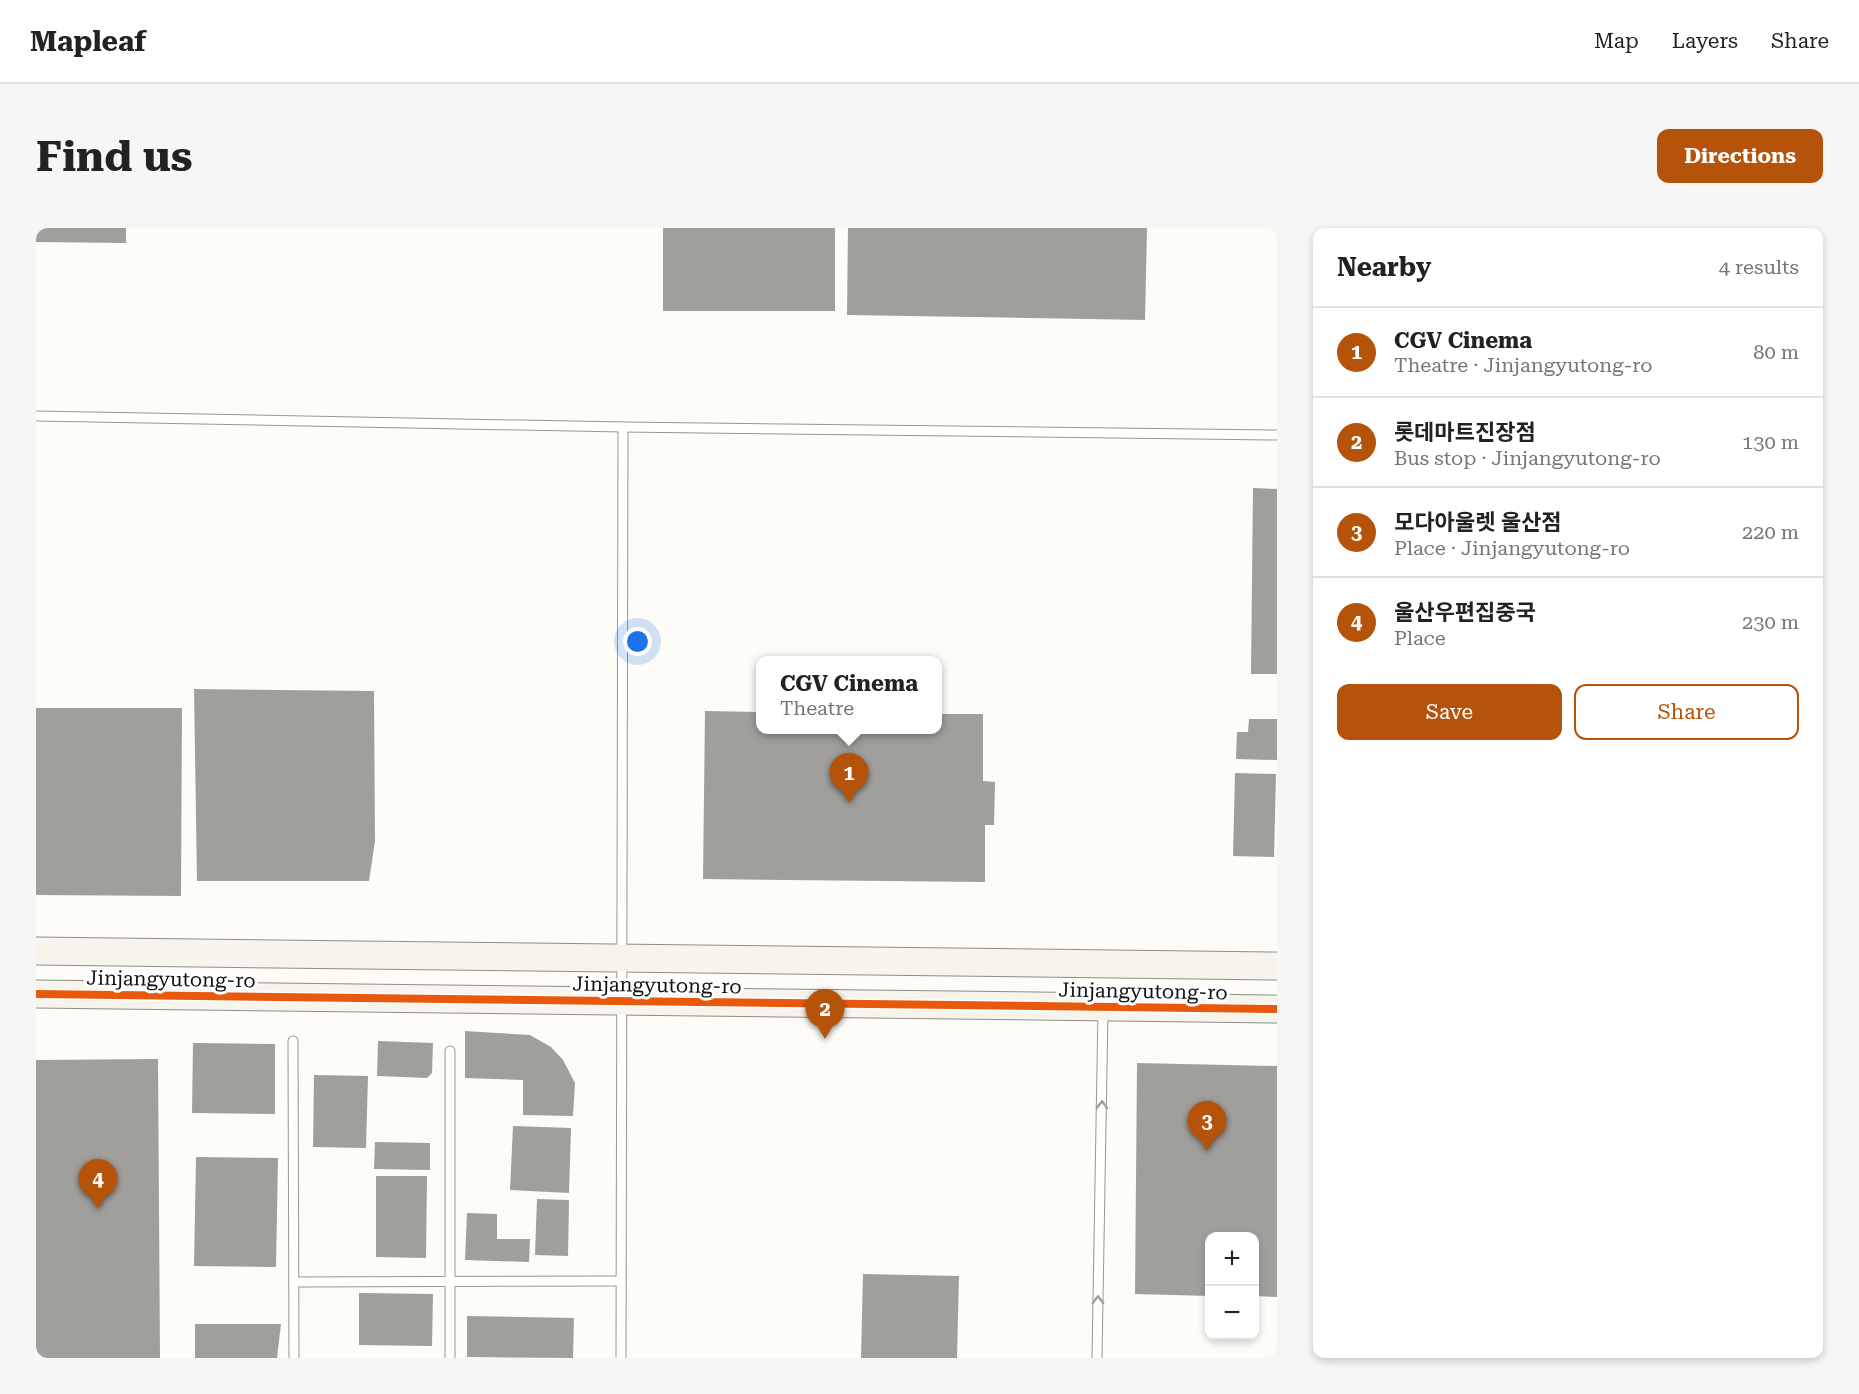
<!DOCTYPE html>
<meta charset="utf-8">
<style>
body{margin:0;font-family:"Roboto Serif","Noto Sans KR",serif;background:#f6f6f6;color:#222}
.controls{position:absolute;right:18px;bottom:18px;display:grid;overflow:hidden;border-radius:12px;box-shadow:0 3px 9px #0003}
.controls button{width:54px;height:54px;display:grid;place-items:center;padding:0;border:0;border-bottom:2px solid #e0e0e0;background:#fff;color:#222;font:30px sans-serif}
.you{position:absolute;left:602px;top:414px;width:21px;height:21px;margin:-15px;border:4px solid #fff;border-radius:50%;background:#1a73e8;box-shadow:0 0 0 9px #1a73e833}
.badge{display:grid;place-items:center;width:39px;height:39px;border-radius:50%;background:#b45309;color:#fff;font-size:20px;font-weight:700}
.pin{position:absolute;translate:-50% -50px;filter:drop-shadow(0 2px 3px #0008)}
.pin::after{content:'';position:absolute;top:32px;width:21px;height:18px;background:inherit;clip-path:polygon(0 0,100% 0,50% 100%)}
.popup{position:absolute;left:720px;top:428px;width:186px;height:78px;box-sizing:border-box;display:grid;place-content:center;border-radius:12px;background:#fff;filter:drop-shadow(0 2px 4px #0005);font-size:20px;white-space:nowrap;color:#767676}
.popup b{font-size:22px;color:#222}
.popup::after{content:'';position:absolute;left:50%;top:100%;margin-left:-12px;border:12px solid transparent;border-top-color:#fff}
.list{margin:0;padding:0;list-style:none}
h2{display:flex;justify-content:space-between;align-items:center;height:78px;margin:0;padding:0 24px;font-size:26px}
h2 small{font-size:20px;font-weight:400;color:#767676}
.list li{display:grid;grid-template-columns:39px 1fr auto;gap:18px;align-items:center;box-sizing:border-box;height:90px;padding:0 24px;border-top:2px solid #e0e0e0}
.list b{display:block;font-size:22px;white-space:nowrap}
.list p{margin:0;font-size:20px;white-space:nowrap;color:#767676}
.list em{font-size:20px;font-style:normal;color:#767676}
.actions{display:flex;gap:12px;padding:18px 24px}
.actions a{flex:1;padding:14px 0;border:2px solid #b45309;border-radius:12px;text-align:center;font-size:21px;color:#b45309}
.actions .main{background:#b45309;color:#fff}
.map{position:relative;flex:none;width:1241px;height:1130px;overflow:hidden;border-radius:12px}
header{display:flex;align-items:center;gap:36px;box-sizing:border-box;height:84px;padding:0 30px;background:#fff;border-bottom:2px solid #e0e0e0}
header strong{font-size:28px}
nav{display:flex;gap:33px;margin-inline-start:auto;font-size:21px}
.intro{display:flex;align-items:center;justify-content:space-between;box-sizing:border-box;height:144px;padding:0 36px}
h1{margin:0;font-size:42px}
.button{padding:15px 27px;border-radius:12px;background:#b45309;color:#fff;font-size:21px;font-weight:700}
main{display:flex;gap:36px;padding:0 36px}
aside{flex:1;background:#fff;border-radius:12px;box-shadow:0 3px 9px #0003}
.map>svg:first-child{display:block}
.building{fill:#a19f9c}
.lines{fill:none;stroke-linecap:round;stroke-linejoin:round}
.lane-casing{stroke:#979795;stroke-width:11}
.secondary-casing{stroke:#8e8d8b;stroke-width:29}
.lane{stroke:#fffffe;stroke-width:9}
.secondary{stroke:#f6f4eb;stroke-width:27}
.cycleway-casing{stroke:#fff;stroke-width:11}
.cycleway{stroke:#e8590c;stroke-width:8}
.oneway{stroke:#a0a09f}
.labels{text-anchor:middle;dominant-baseline:central;stroke-width:6;stroke-linejoin:round;paint-order:stroke}
.street-label{font-size:20px;fill:#111;stroke:#fff}
</style>
<header>
<strong>Mapleaf</strong>
<nav><a>Map</a><a>Layers</a><a>Share</a></nav>
</header>
<div class="intro"><h1>Find us</h1><a class="button">Directions</a></div>
<main>
<div class="map">
<svg width="1241" height="1130" viewBox="0 0 1241 1130">
<rect width="100%" height="100%" fill="#fdfcf7"/>
<g class="building">
<path d="M 0,0 L 90,0 L 90,15 L 0,14 Z"/>
<rect x="627" y="0" width="172" height="83"/>
<path d="M 812,0 L 1111,0 L 1109,92 L 811,87 Z"/>
<path d="M 1217,260 L 1241,261 L 1241,446 L 1215,446 Z"/>
<path d="M 158,461 L 338,463 L 339,613 L 333,653 L 161,653 Z"/>
<path d="M 0,480 L 146,480 L 145,668 L 0,667 Z"/>
<path d="M 669,483 L 724,484 L 724,502 L 902,502 L 902,486 L 947,486 L 947,553 L 959,554 L 958,597 L 949,597 L 949,654 L 667,651 Z"/>
<path d="M 1213,491 L 1241,491 L 1241,532 L 1200,531 L 1201,504 L 1212,504 Z"/>
<path d="M 1199,545 L 1240,546 L 1238,629 L 1197,628 Z"/>
<path d="M 429,803 L 494,807 L 515,819 L 527,832 L 539,855 L 537,888 L 487,887 L 487,852 L 429,850 Z"/>
<path d="M 342,813 L 397,815 L 396,845 L 391,850 L 341,848 Z"/>
<path d="M 157,815 L 239,816 L 239,886 L 156,885 Z"/>
<path d="M 122,831 L 124,1130 L 0,1130 L 0,832 Z"/>
<path d="M 1101,835 L 1241,838 L 1241,1069 L 1218,1068 L 1218,1008 L 1174,1008 L 1174,1068 L 1099,1066 Z"/>
<path d="M 278,847 L 332,848 L 330,920 L 277,919 Z"/>
<path d="M 477,898 L 535,900 L 533,965 L 474,962 Z"/>
<path d="M 339,914 L 394,915 L 394,942 L 338,941 Z"/>
<path d="M 160,929 L 242,930 L 240,1039 L 158,1038 Z"/>
<path d="M 340,948 L 391,948 L 390,1030 L 340,1029 Z"/>
<path d="M 501,971 L 533,972 L 532,1028 L 499,1027 Z"/>
<path d="M 431,985 L 461,986 L 461,1011 L 494,1011 L 493,1034 L 429,1032 Z"/>
<path d="M 827,1046 L 923,1048 L 921,1130 L 825,1130 Z"/>
<path d="M 323,1065 L 397,1066 L 396,1118 L 323,1117 Z"/>
<path d="M 431,1088 L 538,1090 L 537,1130 L 431,1129 Z"/>
<path d="M 159,1096 L 245,1096 L 241,1130 L 159,1130 Z"/>
</g>
<g class="lines">
<defs>
<g id="lane">
<path d="M 0,188 L 587,199 L 1241,207"/>
<path d="M 257,813 L 258,1130"/>
<path d="M 258,1054 L 585,1053"/>
<path d="M 414,1130 L 414,823"/>
<path d="M 585,1130 L 587,199"/>
<path d="M 1061,1130 L 1067,781"/>
</g>
<g id="secondary">
<path d="M 0,723 L 1241,738"/>
<path d="M 0,766 L 1241,781"/>
</g>
</defs>
<use href="#lane" class="lane-casing"/>
<use href="#secondary" class="secondary-casing"/>
<use href="#lane" class="lane"/>
<use href="#secondary" class="secondary"/>
<defs>
<path id="cycleway" d="M 0,766 L 1241,781"/>
</defs>
<use href="#cycleway" class="cycleway-casing"/>
<use href="#cycleway" class="cycleway"/>
</g>
<defs><path id="oneway-chevron" d="M-2-3.5L2.5 0L-2 3.5" fill="none" stroke-width="1.6" stroke-linecap="round" stroke-linejoin="round" transform="scale(1.5)"/></defs>
<g class="oneway">
<use href="#oneway-chevron" transform="translate(1066 877) rotate(-89)"/>
<use href="#oneway-chevron" transform="translate(1062 1072) rotate(-89)"/>
</g>
<g class="labels">
<g class="street-label">
<text transform="translate(135 751) rotate(1)">Jinjangyutong-ro</text>
<text transform="translate(621 757) rotate(1)">Jinjangyutong-ro</text>
<text transform="translate(1107 763) rotate(1)">Jinjangyutong-ro</text>
</g>
</g>
</svg>
<div class="controls">
<button>+</button>
<button>−</button>
</div>
<div class="you"></div>
<div class="pin badge" style="left:813px;top:575px">1</div>
<div class="popup"><b>CGV Cinema</b>Theatre</div>
<div class="pin badge" style="left:789px;top:811px">2</div>
<div class="pin badge" style="left:1171px;top:923px">3</div>
<div class="pin badge" style="left:62px;top:981px">4</div>
</div>
<aside>
<h2>Nearby<small>4 results</small></h2>
<ul class="list">
<li><span class="badge">1</span><div><b>CGV Cinema</b><p>Theatre · Jinjangyutong-ro</p></div><em>80 m</em></li>
<li><span class="badge">2</span><div><b>롯데마트진장점</b><p>Bus stop · Jinjangyutong-ro</p></div><em>130 m</em></li>
<li><span class="badge">3</span><div><b>모다아울렛 울산점</b><p>Place · Jinjangyutong-ro</p></div><em>220 m</em></li>
<li><span class="badge">4</span><div><b>울산우편집중국</b><p>Place</p></div><em>230 m</em></li>
</ul>
<div class="actions"><a class="main">Save</a><a>Share</a></div>
</aside>
</main>
